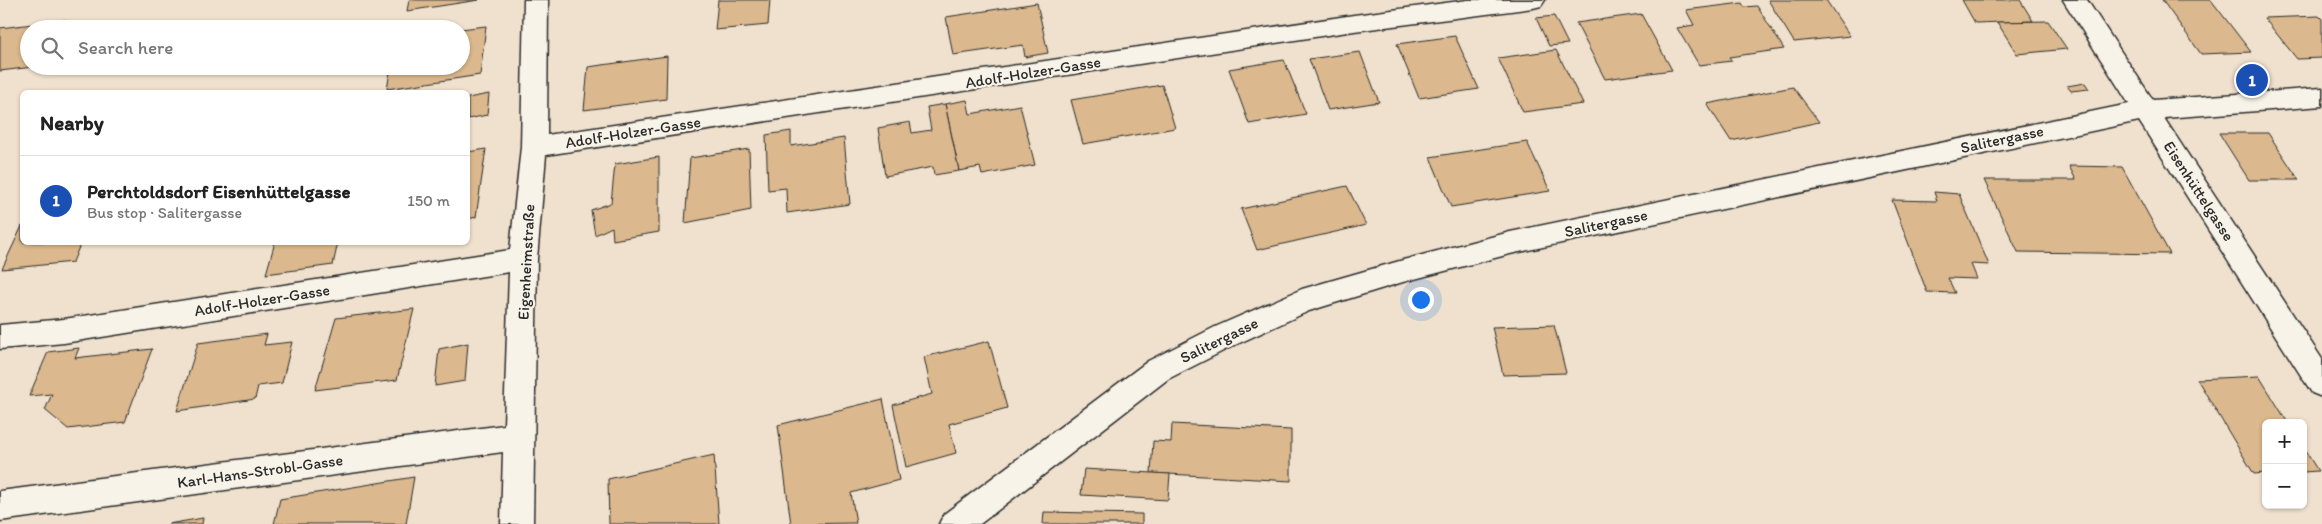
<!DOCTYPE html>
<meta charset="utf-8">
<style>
body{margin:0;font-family:Itim,sans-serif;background:#f6f6f6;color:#222}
.controls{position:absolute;right:15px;bottom:15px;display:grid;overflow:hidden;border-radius:8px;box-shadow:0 1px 4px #0004}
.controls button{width:45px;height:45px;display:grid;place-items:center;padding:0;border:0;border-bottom:1px solid #e0e0e0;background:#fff;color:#222;font:25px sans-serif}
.you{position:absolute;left:1420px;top:299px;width:18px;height:18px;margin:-12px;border:4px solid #fff;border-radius:50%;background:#1a73e8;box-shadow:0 0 0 8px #1a73e833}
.badge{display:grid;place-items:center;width:32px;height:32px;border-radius:50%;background:#111827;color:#fff;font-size:16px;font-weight:700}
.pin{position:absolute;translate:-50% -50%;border:2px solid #fff;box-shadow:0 1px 5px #0006}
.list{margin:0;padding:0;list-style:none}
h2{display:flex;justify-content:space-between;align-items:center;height:65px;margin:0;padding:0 20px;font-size:21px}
h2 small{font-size:16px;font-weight:400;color:#767676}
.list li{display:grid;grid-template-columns:32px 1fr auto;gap:15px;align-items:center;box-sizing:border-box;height:90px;padding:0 20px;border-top:1px solid #e0e0e0}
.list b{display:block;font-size:19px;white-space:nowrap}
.list p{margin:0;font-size:16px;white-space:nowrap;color:#767676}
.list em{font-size:16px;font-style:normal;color:#767676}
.icon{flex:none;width:28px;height:28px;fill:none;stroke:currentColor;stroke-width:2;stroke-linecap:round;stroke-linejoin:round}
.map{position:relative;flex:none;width:2322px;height:524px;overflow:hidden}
.search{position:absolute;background:#fff;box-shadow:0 1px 4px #0004;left:20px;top:20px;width:450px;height:55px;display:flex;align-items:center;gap:12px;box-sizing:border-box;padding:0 18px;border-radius:28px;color:#767676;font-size:19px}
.panel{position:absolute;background:#fff;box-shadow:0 1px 4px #0004;left:20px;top:90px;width:450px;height:155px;border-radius:8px}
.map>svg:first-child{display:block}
.building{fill:#dbb88d;stroke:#2b2b2b}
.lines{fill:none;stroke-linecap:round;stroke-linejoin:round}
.minor-casing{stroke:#2b2b2b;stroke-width:3}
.minor{fill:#f7f3e8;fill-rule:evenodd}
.labels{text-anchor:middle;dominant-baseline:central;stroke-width:4.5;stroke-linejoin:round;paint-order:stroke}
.street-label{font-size:16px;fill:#2b2b2b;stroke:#f7f3e8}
</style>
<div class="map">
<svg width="2322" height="524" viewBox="0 0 2322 524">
<rect width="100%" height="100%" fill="#efe1cd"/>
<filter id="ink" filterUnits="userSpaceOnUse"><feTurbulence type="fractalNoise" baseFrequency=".02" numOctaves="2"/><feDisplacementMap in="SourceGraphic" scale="10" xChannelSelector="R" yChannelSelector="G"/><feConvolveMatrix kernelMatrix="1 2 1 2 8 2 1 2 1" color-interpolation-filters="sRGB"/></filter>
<g filter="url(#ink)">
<g class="building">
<path d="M 409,0 L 479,0 L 407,11 Z"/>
<path d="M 718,0 L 770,0 L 768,25 L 715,30 Z"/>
<path d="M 1768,0 L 1826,0 L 1850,36 L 1794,42 Z"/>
<path d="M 1962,0 L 2020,0 L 2033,21 L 1975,23 Z"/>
<path d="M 2162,0 L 2211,0 L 2251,52 L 2201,54 Z"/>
<path d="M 1037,3 L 1048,53 L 1025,57 L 1023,45 L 953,55 L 946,17 Z"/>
<path d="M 1742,3 L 1744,7 L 1757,6 L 1784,49 L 1729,57 L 1732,61 L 1699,65 L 1677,28 L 1694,25 L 1686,10 Z"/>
<path d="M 1641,14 L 1672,70 L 1605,79 L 1576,23 Z"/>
<path d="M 1554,16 L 1568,44 L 1549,46 L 1536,18 Z"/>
<path d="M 2319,16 L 2322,19 L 2322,58 L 2297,59 L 2264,18 Z"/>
<path d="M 66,20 L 62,29 L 29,29 L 29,66 L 41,66 L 0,71 L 0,28 Z"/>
<path d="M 2048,21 L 2067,49 L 2017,54 L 1997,22 Z"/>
<path d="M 99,24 L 97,29 L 63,29 Z"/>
<path d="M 486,26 L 480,75 L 387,89 L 391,66 L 461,66 L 461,29 Z"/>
<path d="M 1455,36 L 1479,89 L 1419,98 L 1397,44 Z"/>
<path d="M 1556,50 L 1583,104 L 1523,112 L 1498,58 Z"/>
<path d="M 1360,52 L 1379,102 L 1328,110 L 1309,59 Z"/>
<path d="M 667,56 L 666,99 L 584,110 L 588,67 Z"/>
<path d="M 1284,60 L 1306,114 L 1249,124 L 1229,69 Z"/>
<path d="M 2085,83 L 2089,89 L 2071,91 L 2067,86 Z"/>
<path d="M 1162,85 L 1175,128 L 1083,144 L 1071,100 Z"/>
<path d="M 1793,87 L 1819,122 L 1731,141 L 1707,104 Z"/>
<path d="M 489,94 L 487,115 L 468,119 L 468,98 Z"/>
<path d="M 967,100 L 970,114 L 1020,105 L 1035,165 L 982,175 L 980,167 L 959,171 L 945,104 Z"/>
<path d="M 945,104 L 959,171 L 934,175 L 933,167 L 885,176 L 878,128 L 910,122 L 912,133 L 931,130 L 927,107 Z"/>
<path d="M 791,131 L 791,146 L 844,138 L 850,204 L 787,213 L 786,188 L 768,190 L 766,135 Z"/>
<path d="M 2219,133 L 2268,133 L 2299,180 L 2249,180 Z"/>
<path d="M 1527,142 L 1550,191 L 1451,207 L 1430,157 Z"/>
<path d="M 486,149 L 476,217 L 468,219 L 468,152 Z"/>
<path d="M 749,149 L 751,210 L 685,223 L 690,158 Z"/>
<path d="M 659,157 L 659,232 L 613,240 L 612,227 L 595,235 L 591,210 L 611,203 L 615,164 Z"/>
<path d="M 2069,166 L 2122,167 L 2170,254 L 2018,252 L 1984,180 L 2076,180 Z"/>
<path d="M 1347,186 L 1366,225 L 1257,250 L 1241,209 Z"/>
<path d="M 1934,192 L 1959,194 L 1989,265 L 1971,264 L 1977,279 L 1948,278 L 1955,293 L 1927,292 L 1892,200 L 1937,201 Z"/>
<path d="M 22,226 L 22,242 L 81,242 L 73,262 L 2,269 Z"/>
<path d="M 275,242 L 338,242 L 333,265 L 266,274 Z"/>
<path d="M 414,309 L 397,380 L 315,390 L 336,318 Z"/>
<path d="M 1554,325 L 1566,373 L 1503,375 L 1492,327 Z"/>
<path d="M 267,334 L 264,345 L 292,342 L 282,383 L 258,386 L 255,399 L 177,411 L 198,343 Z"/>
<path d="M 989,341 L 1007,408 L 949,424 L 956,453 L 906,467 L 893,405 L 932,394 L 924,357 Z"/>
<path d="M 468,343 L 465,381 L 435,386 L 439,349 Z"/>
<path d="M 79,348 L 75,358 L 152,349 L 125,422 L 68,429 L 45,410 L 52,394 L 29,396 L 48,352 Z"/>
<path d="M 2259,376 L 2288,423 L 2266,423 L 2266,473 L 2254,474 L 2197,379 Z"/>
<path d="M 883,399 L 899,480 L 851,493 L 856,523 L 791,524 L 778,425 Z"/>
<path d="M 1172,424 L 1291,430 L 1291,481 L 1151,473 L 1153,441 L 1171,442 Z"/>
<path d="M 2303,447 L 2318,471 L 2303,472 Z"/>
<path d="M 714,455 L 719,524 L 609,524 L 608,479 Z"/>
<path d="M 1084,469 L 1170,474 L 1168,500 L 1081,495 Z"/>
<path d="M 414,477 L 406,524 L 274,524 L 280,499 Z"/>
<path d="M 1044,512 L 1142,514 L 1142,524 L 1043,524 Z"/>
<path d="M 203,518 L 202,524 L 168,524 Z"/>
</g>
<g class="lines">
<defs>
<g id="minor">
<path d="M 524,0 L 548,0 L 547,135 L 1354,15 L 1468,0 L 1545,0 L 1541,6 L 1533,8 L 1354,31 L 546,155 L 537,259 L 533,524 L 501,524 L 503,452 L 0,521 L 0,491 L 504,425 L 509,272 L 64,343 L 0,349 L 0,325 L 64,319 L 510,250 L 521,147 Z"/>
<path d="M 2063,0 L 2087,0 L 2153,100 L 2322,88 L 2322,106 L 2164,118 L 2322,359 L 2322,397 L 2312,393 L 2139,121 L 1510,254 L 1403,282 L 1309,311 L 1235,345 L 1168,379 L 980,524 L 939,524 L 944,514 L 1148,361 L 1215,327 L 1302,289 L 1403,260 L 1510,232 L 2129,104 Z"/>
</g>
</defs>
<use href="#minor" class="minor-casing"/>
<use href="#minor" class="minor"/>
</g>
</g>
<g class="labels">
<g class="street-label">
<text transform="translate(1033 72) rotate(-9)">Adolf-Holzer-Gasse</text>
<text transform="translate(633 132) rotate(-9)">Adolf-Holzer-Gasse</text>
<text transform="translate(2002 139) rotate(-12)">Salitergasse</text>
<text transform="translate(2199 191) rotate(57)">Eisenhüttelgasse</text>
<text transform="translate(1606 223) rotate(-12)">Salitergasse</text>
<text transform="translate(526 262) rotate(-87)">Eigenheimstraße</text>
<text transform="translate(262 300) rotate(-9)">Adolf-Holzer-Gasse</text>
<text transform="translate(1219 340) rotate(-26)">Salitergasse</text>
<text transform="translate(260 471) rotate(-8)">Karl-Hans-Strobl-Gasse</text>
</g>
</g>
</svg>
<div class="controls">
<button>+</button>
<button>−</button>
</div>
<div class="you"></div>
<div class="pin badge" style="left:2252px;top:80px;background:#1a4fb4">1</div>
<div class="search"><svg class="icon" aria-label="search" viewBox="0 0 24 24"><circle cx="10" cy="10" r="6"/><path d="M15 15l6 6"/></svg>Search here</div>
<section class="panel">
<h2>Nearby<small></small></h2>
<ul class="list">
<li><span class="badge" style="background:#1a4fb4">1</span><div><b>Perchtoldsdorf Eisenhüttelgasse</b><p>Bus stop · Salitergasse</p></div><em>150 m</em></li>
</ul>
</section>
</div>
